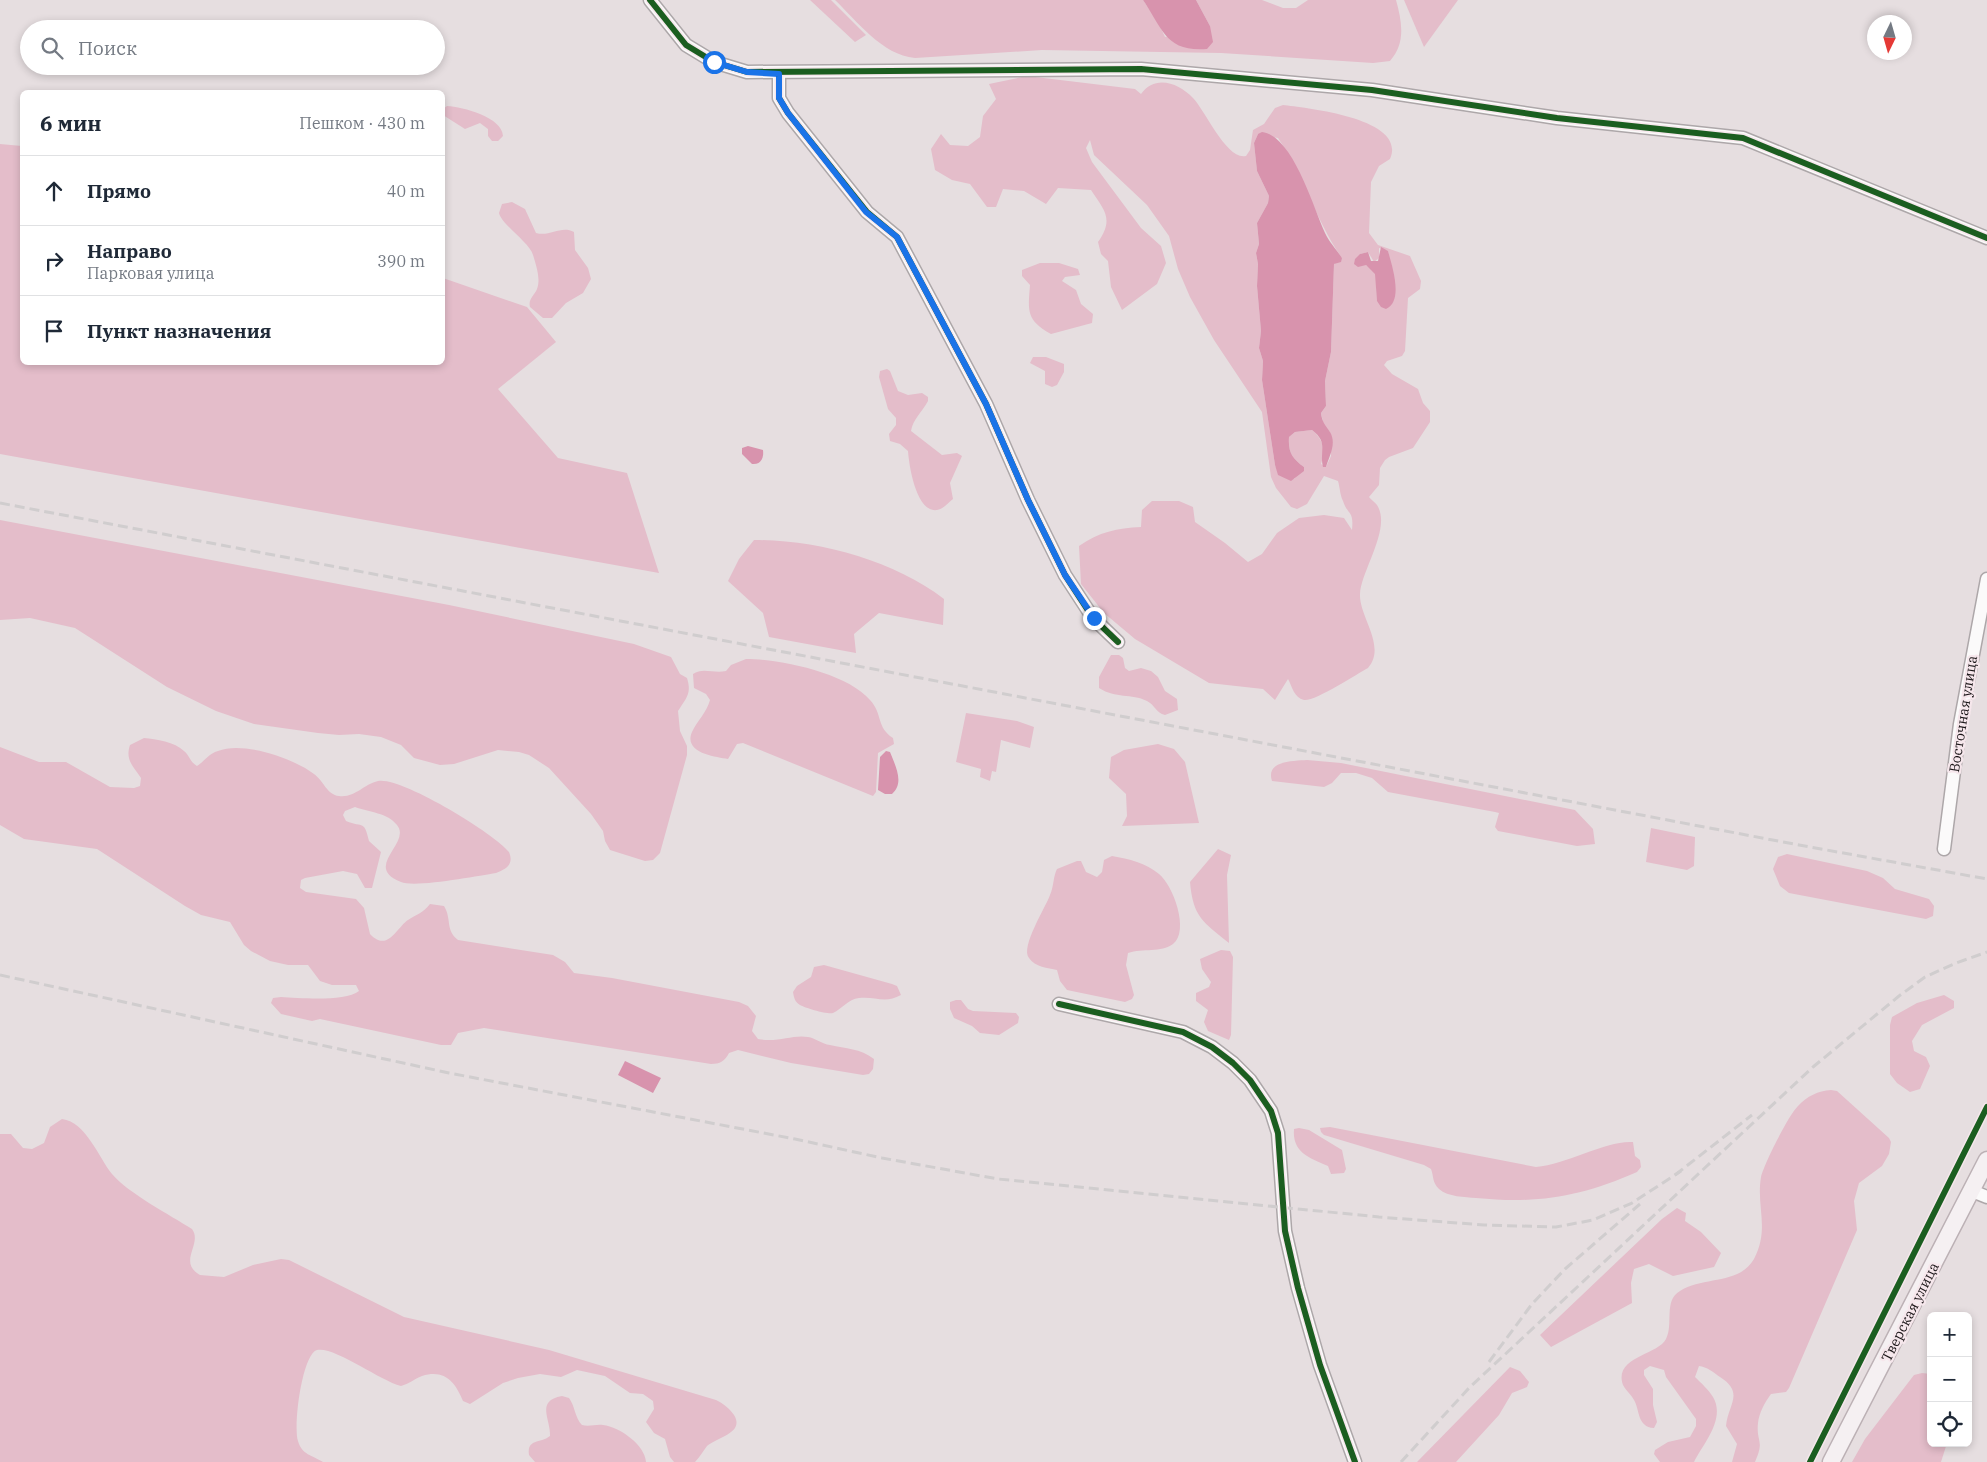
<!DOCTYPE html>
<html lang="ru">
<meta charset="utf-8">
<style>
body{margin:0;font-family:"IBM Plex Serif",serif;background:#f2f2f3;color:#1f2937}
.controls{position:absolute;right:15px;bottom:15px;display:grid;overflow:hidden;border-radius:8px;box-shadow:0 2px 8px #0003}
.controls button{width:45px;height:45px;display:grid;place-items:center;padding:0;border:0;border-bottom:1px solid #e0e1e3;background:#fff;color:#1f2937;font:25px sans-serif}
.compass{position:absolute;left:1867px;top:15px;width:45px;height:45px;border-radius:50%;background:#fff;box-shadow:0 2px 8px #0003;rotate:185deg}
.stop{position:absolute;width:15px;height:15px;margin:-11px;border:4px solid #1a73e8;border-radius:50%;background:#fff}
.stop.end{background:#1a73e8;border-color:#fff;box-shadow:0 1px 5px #0008}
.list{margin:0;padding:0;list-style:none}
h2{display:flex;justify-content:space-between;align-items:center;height:65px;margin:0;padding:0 20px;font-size:21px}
h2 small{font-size:16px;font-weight:400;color:#747a83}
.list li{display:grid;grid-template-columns:32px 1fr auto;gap:15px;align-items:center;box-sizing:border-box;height:70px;padding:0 20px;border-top:1px solid #e0e1e3}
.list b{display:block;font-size:19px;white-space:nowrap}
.list p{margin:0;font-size:16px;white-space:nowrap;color:#747a83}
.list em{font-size:16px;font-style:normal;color:#747a83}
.icon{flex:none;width:28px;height:28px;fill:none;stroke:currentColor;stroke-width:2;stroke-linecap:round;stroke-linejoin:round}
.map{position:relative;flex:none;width:1987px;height:1462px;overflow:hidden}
.search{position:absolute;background:#fff;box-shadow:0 2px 8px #0003;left:20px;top:20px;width:425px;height:55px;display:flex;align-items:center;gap:12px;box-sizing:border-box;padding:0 18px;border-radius:28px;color:#747a83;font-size:19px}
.panel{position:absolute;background:#fff;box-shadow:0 2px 8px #0003;left:20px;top:90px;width:425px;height:275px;border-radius:8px}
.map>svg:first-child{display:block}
.green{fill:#e4bdca;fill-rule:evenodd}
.water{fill:#d893ad}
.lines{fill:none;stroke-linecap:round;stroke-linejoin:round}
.minor-casing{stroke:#ada7a9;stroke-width:15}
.major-casing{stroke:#bcb1b5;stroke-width:19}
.minor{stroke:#fbfafa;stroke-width:12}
.major{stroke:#f5f0f2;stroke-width:16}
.rail{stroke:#d0cdce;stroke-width:3;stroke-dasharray:10 5;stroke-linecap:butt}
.cycleway-casing{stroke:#f6e7ec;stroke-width:9}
.cycleway{stroke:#1b5e20;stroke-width:6}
.route{stroke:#1a73e8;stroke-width:6}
.labels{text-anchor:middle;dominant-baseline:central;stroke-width:4.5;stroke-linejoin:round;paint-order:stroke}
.street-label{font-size:14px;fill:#1a1517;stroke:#f6e7ec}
</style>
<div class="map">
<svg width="1987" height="1462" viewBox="0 0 1987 1462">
<rect width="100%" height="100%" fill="#e6dee0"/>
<g class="green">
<path d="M 810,0 L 831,0 L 866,35 L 855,42 Z"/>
<path d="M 835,0 L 1143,0 L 1158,22 L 1165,37 L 1210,26 L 1196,0 L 1262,0 L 1283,8 L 1296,8 L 1308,0 L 1396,0 C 1402,22 1406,43 1390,61 L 1373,63 L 1221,53 L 1042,50 L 915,58 C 882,55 857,21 835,0 Z"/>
<path d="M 1404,0 L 1458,0 L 1424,47 Z"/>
<path d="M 1027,76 L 1135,89 L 1141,94 C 1155,74 1179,83 1193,98 C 1205,110 1227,161 1246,156 L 1250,150 L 1253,130 L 1264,124 L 1275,108 L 1283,105 C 1306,108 1408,118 1390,159 L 1379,166 L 1371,182 L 1369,233 L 1378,245 L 1410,256 L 1421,281 L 1420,289 L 1408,298 L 1405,351 L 1402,356 L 1387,361 L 1384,365 L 1392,374 L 1418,389 L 1423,403 L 1430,411 L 1430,422 L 1413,448 L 1389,457 L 1385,460 L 1380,468 L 1379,485 L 1369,497 C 1371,500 1375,502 1377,505 C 1392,528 1361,571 1360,594 C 1359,617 1387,646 1368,668 C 1357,674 1314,702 1304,700 C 1294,698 1292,686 1288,679 L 1275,700 L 1263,689 L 1209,683 L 1135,639 L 1104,613 L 1081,584 L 1079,546 C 1099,532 1117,528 1141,527 L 1142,510 L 1152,501 L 1179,501 L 1193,507 L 1195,522 L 1225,543 L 1248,562 L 1262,554 L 1277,533 L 1299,518 L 1324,515 L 1344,518 L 1352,530 C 1354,510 1348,516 1343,501 C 1340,495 1340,488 1338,481 L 1324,476 L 1307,504 L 1297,509 L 1291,507 L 1276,488 L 1271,477 L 1262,412 L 1214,340 L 1190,297 L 1178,269 L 1169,236 L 1147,205 L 1094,155 L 1090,140 L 1086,148 L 1092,162 L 1141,228 L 1161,246 L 1166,263 L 1157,284 L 1122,310 L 1111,287 L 1108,261 L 1101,254 L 1098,242 C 1114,219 1105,211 1091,190 L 1058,188 L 1046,204 L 1024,191 L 1003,189 L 996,207 L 987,207 L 970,184 L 952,180 L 935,170 L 931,149 L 941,134 L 950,145 L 968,146 L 980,137 L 983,116 L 996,99 L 989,84 ZM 1258,134 L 1278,138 C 1304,176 1316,221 1342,258 L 1334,264 L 1331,352 L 1325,381 L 1326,406 L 1321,413 L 1324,426 L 1330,432 L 1331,456 L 1326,467 L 1321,464 C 1326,450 1323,439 1312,430 L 1295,432 L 1289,437 C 1288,452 1292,458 1304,467 L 1294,479 L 1279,475 L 1275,465 L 1262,380 L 1263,361 L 1259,348 L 1261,331 L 1257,286 L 1258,264 L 1256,253 L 1259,244 L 1257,223 L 1268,203 L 1269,196 L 1257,171 L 1254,143 ZM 1379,248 L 1388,251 L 1394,285 L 1377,301 L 1376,274 L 1366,265 L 1362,265 L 1360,254 L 1368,252 L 1374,262 L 1379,258 Z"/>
<path d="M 447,106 C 463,107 502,117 503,136 L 498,141 L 492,141 L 488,136 L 488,129 L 480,123 L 465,129 L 443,115 L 443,109 Z"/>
<path d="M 0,144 L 22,146 L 22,362 L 442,362 L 443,278 L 527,307 L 556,342 L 498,389 L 558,458 L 627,473 L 659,573 L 0,454 Z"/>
<path d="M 512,202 L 525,209 L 536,233 C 550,237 561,225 574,232 L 575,250 L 588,268 L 591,279 L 583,293 L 566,303 L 552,318 L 543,318 L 530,307 C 528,299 534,296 537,289 C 541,279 536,265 533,255 C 530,243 501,224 499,213 L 502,204 Z"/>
<path d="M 1040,263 L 1059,263 L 1078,269 L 1080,275 L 1065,277 L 1062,281 L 1076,290 L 1081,304 L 1093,314 L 1092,323 L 1051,334 C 1026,320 1028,311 1030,285 L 1022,276 L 1022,270 Z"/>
<path d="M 1033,357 L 1046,357 L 1064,364 L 1064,372 L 1057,385 L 1052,387 L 1045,384 L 1045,371 L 1030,363 Z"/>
<path d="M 887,369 L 890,371 L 898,391 L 908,395 L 922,393 L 928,397 L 928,401 C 922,412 913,419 911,431 L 942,455 L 957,453 L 962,456 L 950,483 L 953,499 C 948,503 943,509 937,510 C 916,513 909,465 908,451 L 900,444 L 890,441 L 889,434 L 896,425 L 896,418 L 888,409 L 879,377 L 880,371 Z"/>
<path d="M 0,520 L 449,605 L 634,644 L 671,657 L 680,674 L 687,678 C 692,694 686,698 678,711 L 680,731 L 687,746 L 687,755 L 660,853 L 653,860 L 645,861 L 610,850 L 605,841 L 603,831 L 591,814 L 549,768 L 529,755 L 519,752 L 498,750 L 454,764 L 440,765 L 414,758 L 401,745 L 381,737 L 359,734 L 339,735 L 318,733 L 254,724 L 216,711 L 167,687 L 75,628 L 30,618 L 0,620 Z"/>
<path d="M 754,540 C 818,540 893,560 944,599 L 943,625 L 879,613 L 854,634 L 856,653 L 769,637 L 763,613 L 728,581 L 739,559 Z"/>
<path d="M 1111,655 L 1119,655 L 1123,658 L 1125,668 L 1129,671 L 1141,668 L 1151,671 L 1158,677 L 1165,691 L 1177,699 L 1178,710 L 1165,715 C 1156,713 1155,705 1147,701 C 1131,693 1116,699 1099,688 L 1099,677 Z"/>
<path d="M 746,659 C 780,659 847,673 870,700 C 883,714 876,727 893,738 L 894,744 L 878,753 L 876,792 L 873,796 L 743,743 L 737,744 L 728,759 C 715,757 683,753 692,732 C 697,721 707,712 710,700 L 706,694 L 694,688 L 693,674 C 703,667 714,674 726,671 L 731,665 Z"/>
<path d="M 966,713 L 1017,721 L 1034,727 L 1030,748 L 1001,740 L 996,772 L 992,771 L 990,781 L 980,777 L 981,769 L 956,762 Z"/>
<path d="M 144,738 C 156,739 175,742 184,751 C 190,756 190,762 197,766 C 205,761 208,754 218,751 C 243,741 293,758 314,774 C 323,780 327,795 339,796 C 355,798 364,784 378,781 C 400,776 494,833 509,852 C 514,864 507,869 496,873 C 477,876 415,888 401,882 C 362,867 412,843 397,825 C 388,813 369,812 355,807 L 345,811 L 343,815 L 346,821 C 364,828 364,820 369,841 L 381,852 L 372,888 L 365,888 L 357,874 L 343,871 L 305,878 L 301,880 L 300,888 L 306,892 L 356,899 L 364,908 L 370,934 C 388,953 397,927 408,920 C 417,914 423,913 430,904 L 444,906 C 452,919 445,930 458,940 L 553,955 L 565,962 L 574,973 L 612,978 L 739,1002 L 748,1006 L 756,1016 L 752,1031 L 758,1039 C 778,1043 793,1034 808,1037 C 815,1038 822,1044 830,1045 C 846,1049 860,1048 874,1059 L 873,1069 L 869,1074 L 863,1075 L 791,1063 L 738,1050 L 729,1053 C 725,1061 720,1064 711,1064 L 484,1028 L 458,1033 L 451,1045 L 441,1045 L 320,1019 L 312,1021 L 281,1014 L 271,1003 L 273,998 L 281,997 C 300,998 345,1002 359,991 L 356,985 L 332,985 L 320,981 L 308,965 L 288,965 L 270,961 L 251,951 L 244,945 L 230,922 L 201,915 L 185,906 L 97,849 L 24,839 L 0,825 L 0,747 L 39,762 L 66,762 L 110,787 L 134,788 L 140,786 L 141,778 C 133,766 125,760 130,745 Z"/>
<path d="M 1158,744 L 1174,749 L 1185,762 L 1199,823 L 1122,826 L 1127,816 L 1126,794 L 1109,778 L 1111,757 L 1124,750 Z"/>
<path d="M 1307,760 L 1341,763 L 1575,810 L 1593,829 L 1595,844 L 1577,846 L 1498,831 L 1495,827 L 1499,813 L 1495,812 L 1388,792 L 1372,778 L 1356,773 L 1341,773 L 1332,783 L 1324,787 L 1272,781 C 1265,760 1295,761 1307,760 Z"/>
<path d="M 1651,828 L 1695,837 L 1694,866 L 1687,870 L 1646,862 Z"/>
<path d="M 1218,849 L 1231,855 L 1227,875 L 1229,943 C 1203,922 1193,917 1190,882 Z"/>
<path d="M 1787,854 L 1867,871 L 1883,878 L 1895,889 L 1929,899 L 1934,906 L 1933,916 L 1926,919 L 1789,893 L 1780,886 L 1773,869 L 1778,857 Z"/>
<path d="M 1112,856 C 1129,859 1146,863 1159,874 C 1173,885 1190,931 1173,944 C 1161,953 1143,948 1128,953 L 1126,965 L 1134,995 L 1132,999 L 1125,1002 L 1067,990 L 1060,981 L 1057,970 C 1048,968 1035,967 1029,958 C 1020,947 1046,907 1050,895 C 1054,886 1053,877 1057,869 L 1077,861 L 1081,861 L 1086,872 L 1097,877 L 1102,872 L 1104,860 Z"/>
<path d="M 1221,950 L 1230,951 L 1233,957 L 1231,1035 L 1229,1040 L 1208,1031 L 1204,1022 L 1208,1010 L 1196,1001 L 1196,993 L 1209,987 L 1211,982 L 1202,969 L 1200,959 Z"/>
<path d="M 824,965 L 892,984 L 897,986 L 901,995 C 885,1004 875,996 859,998 C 848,999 842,1009 833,1013 C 829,1015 805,1008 800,1005 C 795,1002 794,998 793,992 L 797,986 L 811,977 L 814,967 Z"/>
<path d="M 1944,995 L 1954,1001 L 1954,1008 L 1922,1025 L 1912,1041 L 1914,1051 L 1926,1057 L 1930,1066 L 1920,1089 L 1910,1092 L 1897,1083 L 1890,1074 L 1890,1025 L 1892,1017 L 1917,1003 Z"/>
<path d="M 956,1000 L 961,1000 L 968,1009 L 973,1011 L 1016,1013 L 1019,1017 L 1018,1023 L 999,1035 L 980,1033 L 972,1026 L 954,1018 L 950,1009 L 950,1002 Z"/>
<path d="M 1831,1090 L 1837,1091 L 1889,1138 L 1891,1142 L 1889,1154 L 1882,1166 L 1859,1183 L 1854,1201 L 1857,1230 L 1789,1388 L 1786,1392 L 1771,1394 C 1765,1402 1759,1413 1758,1423 C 1756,1442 1765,1440 1755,1462 L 1732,1462 L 1737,1444 L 1726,1426 C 1728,1404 1745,1393 1720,1377 C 1713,1372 1707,1367 1699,1366 L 1695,1377 C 1701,1383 1709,1390 1713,1397 C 1726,1419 1703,1444 1694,1462 L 1660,1462 L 1654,1454 L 1655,1450 L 1668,1442 L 1690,1437 L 1696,1426 L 1696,1419 L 1666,1377 L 1664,1370 L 1650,1366 L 1644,1370 L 1644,1375 L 1653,1389 L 1653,1405 L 1657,1422 L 1654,1428 C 1637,1427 1640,1410 1634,1400 C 1631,1394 1626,1391 1623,1385 C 1613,1357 1658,1355 1666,1339 C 1674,1324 1663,1301 1680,1291 C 1704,1276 1739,1285 1754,1259 C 1770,1228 1756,1207 1761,1177 C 1764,1164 1788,1116 1798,1106 C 1807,1096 1818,1091 1831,1090 Z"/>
<path d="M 62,1119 C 86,1122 99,1158 112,1174 C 128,1193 170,1215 192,1229 C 203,1244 177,1262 200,1275 L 224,1277 L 253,1265 L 281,1259 L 289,1260 L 404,1317 L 549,1350 L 716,1400 C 724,1404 729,1408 734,1415 C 745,1433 717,1437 707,1446 C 703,1451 700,1457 695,1462 L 674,1462 L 670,1457 L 665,1439 L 654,1433 L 646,1422 L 654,1409 L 653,1401 L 643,1394 L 630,1393 L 605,1376 L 577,1370 L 561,1377 L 540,1374 L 518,1378 L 503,1383 L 470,1404 L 463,1401 C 455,1382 445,1369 422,1376 C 414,1379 409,1384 401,1386 C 379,1380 334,1346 317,1350 C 302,1354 293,1427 298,1441 C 302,1455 312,1455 323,1462 L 0,1462 L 0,1134 L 11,1134 L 23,1148 L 32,1149 L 44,1143 L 50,1127 Z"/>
<path d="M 1330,1127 L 1536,1167 C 1567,1164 1607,1140 1633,1142 L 1635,1156 L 1640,1160 L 1641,1167 L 1637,1172 C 1580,1197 1538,1204 1476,1198 C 1465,1197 1448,1197 1439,1189 C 1432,1182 1434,1177 1431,1169 L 1424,1165 L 1324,1135 L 1321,1132 L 1320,1128 Z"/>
<path d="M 1299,1128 L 1309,1130 L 1342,1150 L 1346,1169 L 1344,1173 L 1331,1174 L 1328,1166 C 1309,1158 1292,1152 1294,1129 Z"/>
<path d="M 1677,1208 L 1686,1213 L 1685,1221 L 1701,1232 L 1721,1253 L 1714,1267 L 1673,1276 L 1649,1264 L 1634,1269 L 1631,1283 L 1632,1303 L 1551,1347 L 1540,1335 L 1662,1219 Z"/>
<path d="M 1510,1367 L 1520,1371 L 1529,1382 L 1527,1387 L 1512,1393 L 1499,1415 L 1456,1462 L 1417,1462 Z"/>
<path d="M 1922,1373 L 1931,1374 L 1931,1443 L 1947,1443 L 1941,1462 L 1852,1462 L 1865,1439 L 1914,1375 Z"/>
<path d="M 562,1396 L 569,1398 C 575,1406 575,1418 582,1425 C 589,1427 596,1424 603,1425 C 620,1427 645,1445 646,1462 L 535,1462 L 529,1455 C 527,1438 540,1444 550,1436 C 551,1419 535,1401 562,1396 Z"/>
</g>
<g class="water">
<path d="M 1143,0 L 1196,0 L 1210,26 L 1213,42 L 1207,49 C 1165,52 1163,29 1143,0 Z"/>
<path d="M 1262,132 C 1293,136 1313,207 1325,233 C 1329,242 1337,250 1342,258 L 1341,262 L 1334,264 L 1331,352 L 1325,381 L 1326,406 L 1321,413 C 1322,422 1325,425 1330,432 C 1337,444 1329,456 1326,467 L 1323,467 C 1319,451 1329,443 1312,430 L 1295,432 L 1289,437 C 1288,452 1292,458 1304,467 L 1304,471 L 1291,481 L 1278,475 L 1275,465 L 1262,380 L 1263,361 L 1259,348 L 1261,331 L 1257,286 L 1258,264 L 1256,253 L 1259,244 L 1257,223 L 1268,203 L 1269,196 L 1257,171 L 1254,143 L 1258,134 Z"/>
<path d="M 1381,247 L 1388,251 C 1392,266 1404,301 1386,309 L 1381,307 L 1377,301 L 1375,274 L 1366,265 L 1358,267 L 1354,264 L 1355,259 L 1360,254 L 1368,252 L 1371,261 L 1378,261 Z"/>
<path d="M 748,446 L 763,450 C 764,458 761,465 752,464 L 742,454 L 742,448 Z"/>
<path d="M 886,751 L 890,752 C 895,765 905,783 892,794 L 885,794 L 878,790 L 880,757 Z"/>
<path d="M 625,1061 L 661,1078 L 653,1093 L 618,1075 Z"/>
</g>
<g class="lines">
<defs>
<g id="minor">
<path d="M 650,0 L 686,45 L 714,62 L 747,72 L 1141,69 L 1372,90 L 1557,118 L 1743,138 L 1987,238"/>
<path d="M 779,73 L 779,98 L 788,113 L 867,212 L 897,237 L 986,404 L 1028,500 L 1065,575 L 1093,618 L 1118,642"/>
<path d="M 1944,849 L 1960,724 L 1987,579"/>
<path d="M 1059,1004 L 1183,1032 L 1212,1047 L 1233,1063 L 1250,1080 L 1271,1111 L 1278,1133 L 1285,1231 L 1298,1288 L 1320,1365 L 1355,1462"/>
<path d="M 1972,1191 L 1987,1197"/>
</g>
<path id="major" d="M 1831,1462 L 1987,1160"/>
</defs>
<use href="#minor" class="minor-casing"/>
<use href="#major" class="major-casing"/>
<use href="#minor" class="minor"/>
<use href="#major" class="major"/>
<g class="rail">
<path d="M 0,503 L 1799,845 L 1987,879"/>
<path d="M 0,975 L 449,1073 L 795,1139 L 882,1158 L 998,1179 L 1379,1217 L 1484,1225 L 1556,1227 L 1593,1220 L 1632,1203 L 1681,1171"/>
<path d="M 1675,1175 L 1752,1115"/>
<path d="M 1489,1362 L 1532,1304 L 1565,1269 L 1640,1204"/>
<path d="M 1401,1462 L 1469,1388 L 1813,1067 L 1899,996 L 1925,977 L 1956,963 L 1987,952"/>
</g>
<defs>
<g id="cycleway">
<path d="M 650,0 L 686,45 L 714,62 L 747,72 L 1141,69 L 1372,90 L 1557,118 L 1743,138 L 1987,238"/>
<path d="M 779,73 L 779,98 L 788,113 L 867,212 L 897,237 L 986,404 L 1028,500 L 1065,575 L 1093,618 L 1118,642"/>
<path d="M 1059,1004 L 1183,1032 L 1212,1047 L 1233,1063 L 1250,1080 L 1271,1111 L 1278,1133 L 1285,1231 L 1298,1288 L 1320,1365 L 1355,1462"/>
<path d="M 1810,1462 L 1987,1107"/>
</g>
</defs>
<use href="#cycleway" class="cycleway-casing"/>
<use href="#cycleway" class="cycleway"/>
</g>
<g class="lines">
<path class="route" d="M 714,62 L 747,72 L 779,74 L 779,98 L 788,113 L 866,212 L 897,237 L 986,404 L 1028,500 L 1065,575 L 1094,618"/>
</g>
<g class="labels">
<g class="street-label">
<text transform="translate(1963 714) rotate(-81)">Восточная улица</text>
<text transform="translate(1910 1312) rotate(-63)">Тверская улица</text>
</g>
</g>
</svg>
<div class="controls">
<button>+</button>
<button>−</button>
<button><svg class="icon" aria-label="locate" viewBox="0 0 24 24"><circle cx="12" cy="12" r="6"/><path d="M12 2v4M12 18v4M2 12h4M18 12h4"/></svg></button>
</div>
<svg class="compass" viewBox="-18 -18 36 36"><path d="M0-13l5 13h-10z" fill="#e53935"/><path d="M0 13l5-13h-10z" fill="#747a83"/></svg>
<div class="stop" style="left:714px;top:62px"></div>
<div class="stop end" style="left:1094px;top:618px"></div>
<div class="search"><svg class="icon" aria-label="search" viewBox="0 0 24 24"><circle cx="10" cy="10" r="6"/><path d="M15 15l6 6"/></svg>Поиск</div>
<section class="panel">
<h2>6 мин<small>Пешком · 430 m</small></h2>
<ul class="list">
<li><svg class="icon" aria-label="ahead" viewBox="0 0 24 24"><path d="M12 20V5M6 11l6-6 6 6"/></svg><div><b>Прямо</b></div><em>40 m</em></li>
<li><svg class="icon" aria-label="right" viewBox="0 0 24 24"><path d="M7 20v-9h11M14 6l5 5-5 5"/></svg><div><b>Направо</b><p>Парковая улица</p></div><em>390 m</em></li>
<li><svg class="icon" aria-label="arrive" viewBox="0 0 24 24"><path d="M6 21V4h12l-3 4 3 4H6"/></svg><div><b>Пункт назначения</b></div></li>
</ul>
</section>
</div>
